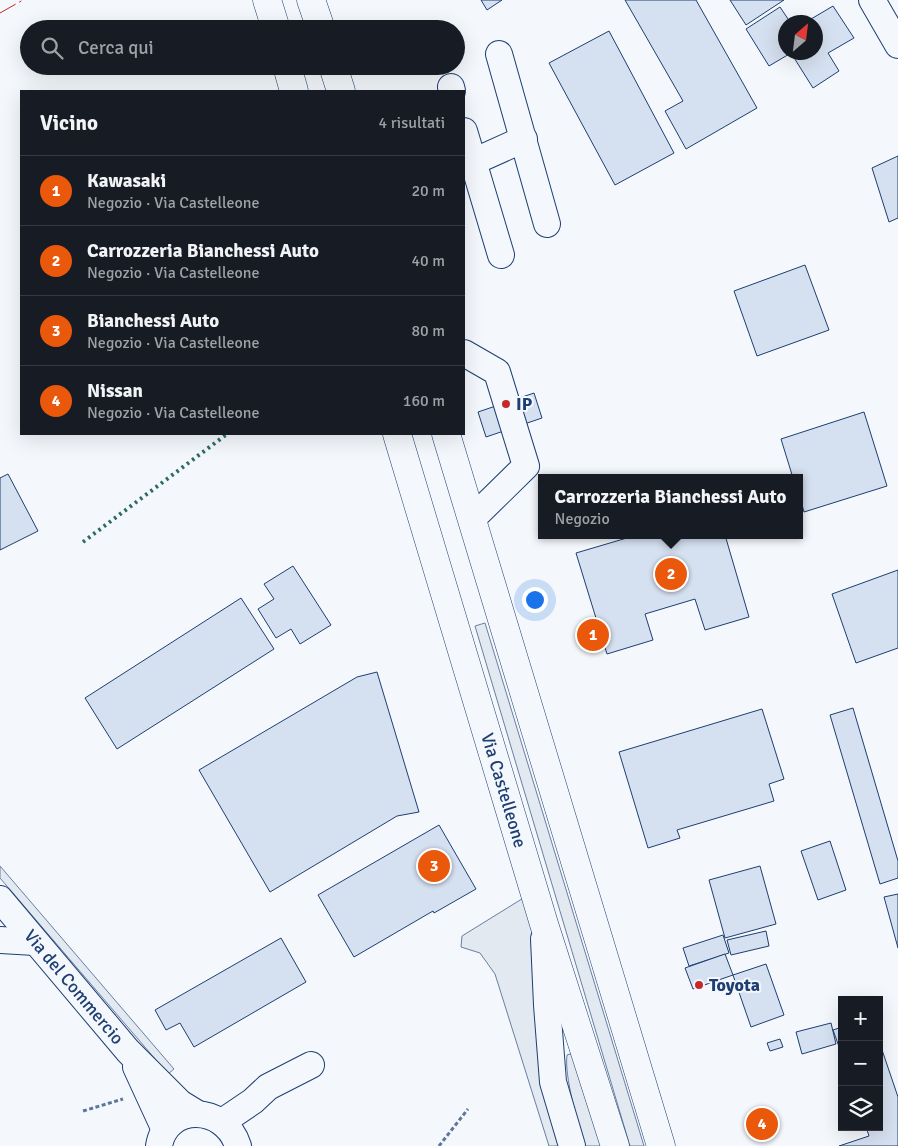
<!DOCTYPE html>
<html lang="it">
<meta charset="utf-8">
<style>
body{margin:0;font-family:Signika,sans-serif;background:#242831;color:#f1f3f6}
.controls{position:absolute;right:15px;bottom:15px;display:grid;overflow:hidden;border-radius:0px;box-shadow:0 5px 20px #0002}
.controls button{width:45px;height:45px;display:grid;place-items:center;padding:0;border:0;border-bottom:1px solid #363941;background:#171b24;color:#f1f3f6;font:25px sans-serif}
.compass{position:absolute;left:778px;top:15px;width:45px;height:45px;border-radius:50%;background:#171b24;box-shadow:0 5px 20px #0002;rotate:28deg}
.you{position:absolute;left:534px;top:599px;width:18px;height:18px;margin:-12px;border:4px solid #fff;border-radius:50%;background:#1a73e8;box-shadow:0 0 0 8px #1a73e833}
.badge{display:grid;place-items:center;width:32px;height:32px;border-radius:50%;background:#ea580c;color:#fff;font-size:16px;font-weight:700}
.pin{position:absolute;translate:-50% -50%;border:2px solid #fff;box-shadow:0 1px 5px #0006}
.popup{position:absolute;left:538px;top:474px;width:265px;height:65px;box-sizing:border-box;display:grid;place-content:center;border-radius:0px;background:#171b24;filter:drop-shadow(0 1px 4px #0005);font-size:16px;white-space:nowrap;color:#9ea1a6}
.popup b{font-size:19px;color:#f1f3f6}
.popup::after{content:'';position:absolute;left:50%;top:100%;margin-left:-10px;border:10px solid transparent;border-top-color:#171b24}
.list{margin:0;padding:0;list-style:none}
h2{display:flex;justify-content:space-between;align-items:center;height:65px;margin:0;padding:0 20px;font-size:21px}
h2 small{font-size:16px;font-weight:400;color:#9ea1a6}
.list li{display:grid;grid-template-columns:32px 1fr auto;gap:15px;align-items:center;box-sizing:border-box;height:70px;padding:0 20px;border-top:1px solid #363941}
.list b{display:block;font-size:19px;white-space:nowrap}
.list p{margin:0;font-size:16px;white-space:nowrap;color:#9ea1a6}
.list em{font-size:16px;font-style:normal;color:#9ea1a6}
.icon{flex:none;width:28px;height:28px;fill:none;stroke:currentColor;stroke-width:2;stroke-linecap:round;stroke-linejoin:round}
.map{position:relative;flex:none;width:898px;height:1146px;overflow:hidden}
.search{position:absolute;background:#171b24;box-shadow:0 5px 20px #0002;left:20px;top:20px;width:445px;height:55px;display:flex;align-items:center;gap:12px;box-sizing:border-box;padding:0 18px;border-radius:28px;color:#9ea1a6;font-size:19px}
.panel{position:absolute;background:#171b24;box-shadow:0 5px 20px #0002;left:20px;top:90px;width:445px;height:345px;border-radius:0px}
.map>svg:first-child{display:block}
.green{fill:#e3e9f0;stroke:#687fa3}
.building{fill:#d5e0f0;stroke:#1d3f73}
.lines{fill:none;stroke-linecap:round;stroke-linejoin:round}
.minor-casing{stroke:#1d3f73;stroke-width:28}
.major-casing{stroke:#1d3f73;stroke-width:29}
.path{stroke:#5e769c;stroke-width:3;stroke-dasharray:4 2.5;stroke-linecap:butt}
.minor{stroke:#f4f7fb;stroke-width:26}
.major{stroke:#f4f7fb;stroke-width:28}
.hedge{stroke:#2c6c60;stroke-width:4;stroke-dasharray:2.5 4;stroke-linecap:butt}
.power{stroke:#c62828;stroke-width:1;stroke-dasharray:18 4 2.5 4;stroke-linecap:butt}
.poi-dot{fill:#c62828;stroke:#f4f7fb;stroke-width:2}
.labels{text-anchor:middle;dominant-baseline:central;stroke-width:4;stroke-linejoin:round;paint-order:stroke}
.poi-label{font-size:18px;font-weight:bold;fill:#1d3f73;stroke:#f4f7fb;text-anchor:start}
.street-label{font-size:18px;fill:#1d3f73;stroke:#f4f7fb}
</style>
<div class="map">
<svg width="898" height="1146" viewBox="0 0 898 1146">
<rect width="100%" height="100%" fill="#f4f7fb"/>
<g class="green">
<path d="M 485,623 L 644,1146 L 630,1146 L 475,626 Z"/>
<path d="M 0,866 L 174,1069 L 168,1074 L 0,878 Z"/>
<path d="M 525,897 L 537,934 L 566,1146 L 549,1146 L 495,974 L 480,953 L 461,947 L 462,936 Z"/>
<path d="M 570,1054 L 572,1054 L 602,1146 L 585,1146 C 578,1125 564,1075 567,1055 Z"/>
</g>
<g class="building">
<path d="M 481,0 L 502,0 L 487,10 Z"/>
<path d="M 625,0 L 696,0 L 757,108 L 686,149 L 665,111 L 683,101 Z"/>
<path d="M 730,0 L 784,0 L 746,25 Z"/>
<path d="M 833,6 L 854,38 L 828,53 L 839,71 L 813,88 L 791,53 L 769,66 L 746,29 L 780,7 L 790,22 L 786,22 L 786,52 L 816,52 L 816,22 L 806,22 Z"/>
<path d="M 609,31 L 674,153 L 615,185 L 549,63 Z"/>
<path d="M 898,156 L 898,218 L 889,222 L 872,168 Z"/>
<path d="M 805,265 L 829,330 L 757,356 L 734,291 Z"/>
<path d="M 534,393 L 542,418 L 486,437 L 478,412 Z"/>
<path d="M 864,412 L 887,486 L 804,512 L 800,498 L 800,478 L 793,478 L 781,439 Z"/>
<path d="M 8,474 L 38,531 L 0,550 L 0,478 Z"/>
<path d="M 637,535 L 725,535 L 749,617 L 705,630 L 695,599 L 645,614 L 653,640 L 607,654 L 576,553 Z"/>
<path d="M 293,566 L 331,625 L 300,644 L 291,629 L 276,638 L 258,609 L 274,599 L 264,584 Z"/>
<path d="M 898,570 L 898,648 L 856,663 L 832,594 Z"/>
<path d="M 241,598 L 274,649 L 117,749 L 85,698 Z"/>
<path d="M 377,672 L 419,812 L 397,816 L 270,892 L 199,770 L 357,677 Z"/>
<path d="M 853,708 L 898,861 L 898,878 L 880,884 L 830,715 Z"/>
<path d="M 762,709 L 784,779 L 769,784 L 774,801 L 677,830 L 680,838 L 648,848 L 619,752 Z"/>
<path d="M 439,825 L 476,889 L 434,913 L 433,911 L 354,957 L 318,895 Z"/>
<path d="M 830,841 L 846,890 L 818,900 L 801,851 Z"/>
<path d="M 760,866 L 776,924 L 725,938 L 709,880 Z"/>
<path d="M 898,894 L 898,948 L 884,897 Z"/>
<path d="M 766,931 L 769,946 L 731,955 L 727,940 Z"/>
<path d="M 723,935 L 729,953 L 689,966 L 683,948 Z"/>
<path d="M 281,938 L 306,982 L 194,1047 L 180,1023 L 166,1030 L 155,1010 Z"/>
<path d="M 725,954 L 733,975 L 693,989 L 685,968 Z"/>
<path d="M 766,964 L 784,1015 L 751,1027 L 733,975 Z"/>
<path d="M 831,1023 L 836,1044 L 802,1054 L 796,1032 Z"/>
<path d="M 842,1027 L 842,1055 L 833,1030 Z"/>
<path d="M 780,1039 L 783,1047 L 770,1051 L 767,1043 Z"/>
<path d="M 879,1041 L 898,1097 L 898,1146 L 839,1146 L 869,1136 L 866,1127 L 879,1127 Z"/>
</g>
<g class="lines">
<defs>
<g id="minor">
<path d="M 872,0 L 898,45"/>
<path d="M 499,54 L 547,224"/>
<path d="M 451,87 L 452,91"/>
<path d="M 464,131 L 501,255"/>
<path d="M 464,166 L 524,139"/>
<path d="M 464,353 L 497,372 L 526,466 L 472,519"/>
<path id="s1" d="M 0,899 L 128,1051 L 180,1103 L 198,1114"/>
<path d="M 544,939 L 547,1005 L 553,1082 L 572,1146"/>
<path d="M 0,940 L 35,942"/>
<path d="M 136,1067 L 165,1130"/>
<path d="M 222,1122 L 253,1101 L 268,1087 L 311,1065"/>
<path d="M 159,1146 C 166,1103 225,1104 238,1146"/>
</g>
<g id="major">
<path d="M 267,0 L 276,29"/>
<path d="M 311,0 L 321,29"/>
<path d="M 287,66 L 294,91"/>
<path d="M 333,66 L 341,91"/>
<path id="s2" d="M 397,434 L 544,924 L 615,1146"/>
<path d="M 446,434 L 661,1146"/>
</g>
</defs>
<use href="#minor" class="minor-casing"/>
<use href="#major" class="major-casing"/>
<g class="path">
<path d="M 83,1111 L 123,1099"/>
<path d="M 439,1146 L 468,1109"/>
</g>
<use href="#minor" class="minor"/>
<use href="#major" class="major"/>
<path class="hedge" d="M 83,542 L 227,434"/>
<path class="power" d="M 0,13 L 23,0"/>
</g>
<g class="poi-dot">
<circle cx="506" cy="404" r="5"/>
<circle cx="699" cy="985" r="5"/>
</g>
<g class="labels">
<g class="poi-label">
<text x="516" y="404">IP</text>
<text x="709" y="985">Toyota</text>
</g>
<g class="street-label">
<text stroke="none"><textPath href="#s2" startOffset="372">Via Castelleone</textPath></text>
<text stroke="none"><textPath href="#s1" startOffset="115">Via del Commercio</textPath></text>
</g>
</g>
</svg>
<div class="controls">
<button>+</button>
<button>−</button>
<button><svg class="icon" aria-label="layers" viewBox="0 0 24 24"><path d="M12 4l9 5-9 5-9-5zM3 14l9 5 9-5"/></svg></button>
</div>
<svg class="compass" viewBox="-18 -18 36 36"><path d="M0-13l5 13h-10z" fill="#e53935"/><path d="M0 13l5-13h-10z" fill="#9ea1a6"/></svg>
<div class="you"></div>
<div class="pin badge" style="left:593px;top:635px">1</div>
<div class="pin badge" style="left:671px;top:574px">2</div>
<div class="popup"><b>Carrozzeria Bianchessi Auto</b>Negozio</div>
<div class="pin badge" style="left:434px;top:866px">3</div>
<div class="pin badge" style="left:762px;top:1124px">4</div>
<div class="search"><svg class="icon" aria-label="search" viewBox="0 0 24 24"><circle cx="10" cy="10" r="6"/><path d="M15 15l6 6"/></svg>Cerca qui</div>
<section class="panel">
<h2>Vicino<small>4 risultati</small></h2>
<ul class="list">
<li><span class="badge">1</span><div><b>Kawasaki</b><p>Negozio · Via Castelleone</p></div><em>20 m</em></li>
<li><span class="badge">2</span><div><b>Carrozzeria Bianchessi Auto</b><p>Negozio · Via Castelleone</p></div><em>40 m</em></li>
<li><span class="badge">3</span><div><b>Bianchessi Auto</b><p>Negozio · Via Castelleone</p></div><em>80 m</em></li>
<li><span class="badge">4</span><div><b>Nissan</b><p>Negozio · Via Castelleone</p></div><em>160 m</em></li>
</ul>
</section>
</div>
